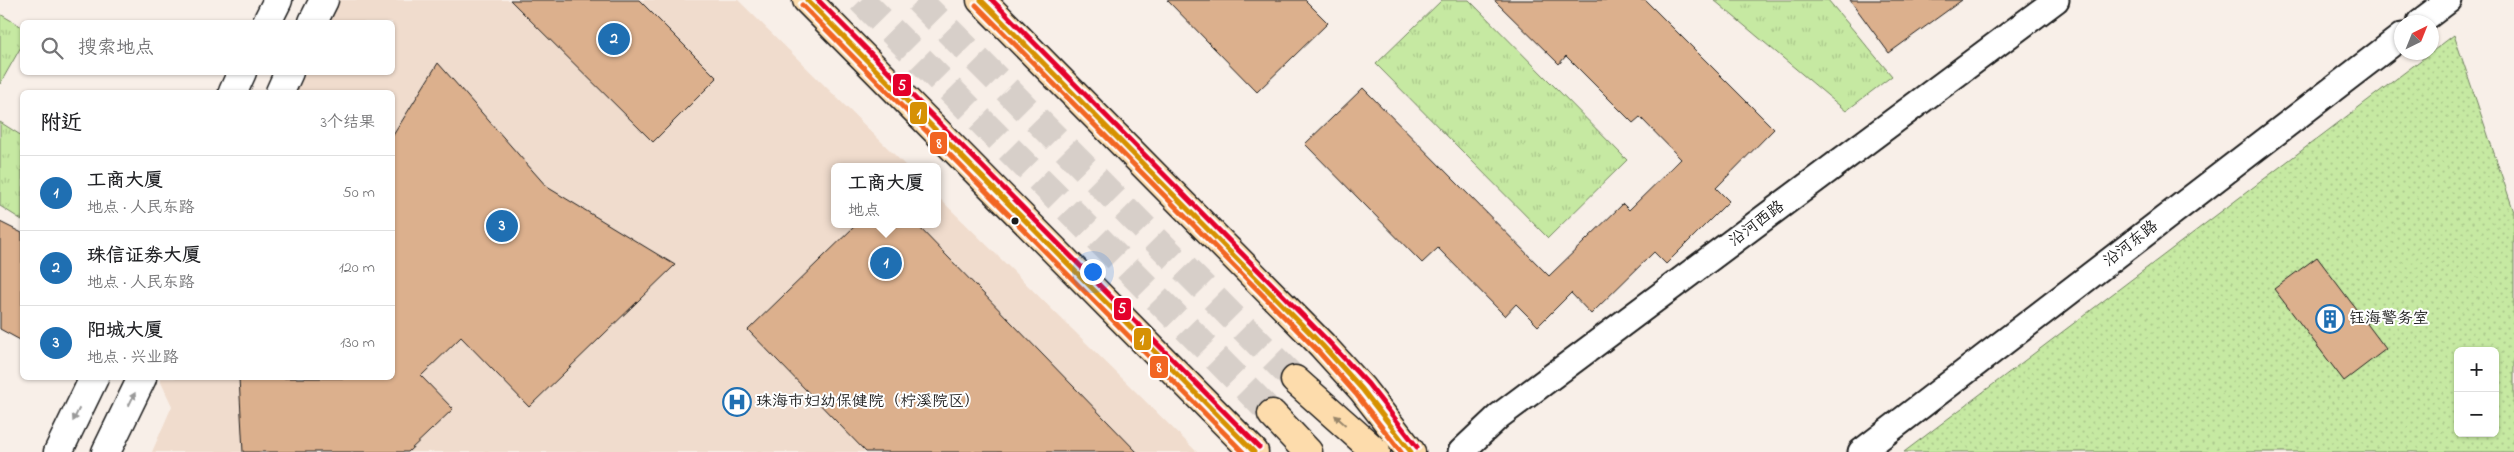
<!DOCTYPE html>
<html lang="zh">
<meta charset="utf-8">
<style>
body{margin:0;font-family:"Indie Flower","LXGW WenKai TC",sans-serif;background:#f2f2f2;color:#202124}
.controls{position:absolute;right:15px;bottom:15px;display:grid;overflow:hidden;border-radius:8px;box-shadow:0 1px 4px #0004}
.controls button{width:45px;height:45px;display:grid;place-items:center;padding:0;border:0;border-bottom:1px solid #e0e0e0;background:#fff;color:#202124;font:25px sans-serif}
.compass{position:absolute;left:2394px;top:15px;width:45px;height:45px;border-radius:50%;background:#fff;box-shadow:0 1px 4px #0004;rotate:43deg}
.you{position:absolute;left:1092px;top:271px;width:18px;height:18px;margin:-12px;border:4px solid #fff;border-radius:50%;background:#1a73e8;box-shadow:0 0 0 8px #1a73e833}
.badge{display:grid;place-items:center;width:32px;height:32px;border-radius:50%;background:#1f6fb2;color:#fff;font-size:16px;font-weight:700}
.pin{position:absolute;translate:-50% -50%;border:2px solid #fff;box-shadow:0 1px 5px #0006}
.popup{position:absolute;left:831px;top:163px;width:110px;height:65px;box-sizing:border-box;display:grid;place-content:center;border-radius:8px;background:#fff;filter:drop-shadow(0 1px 4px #0005);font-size:16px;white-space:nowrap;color:#757577}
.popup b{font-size:19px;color:#202124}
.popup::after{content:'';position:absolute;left:50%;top:100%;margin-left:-10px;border:10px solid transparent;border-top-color:#fff}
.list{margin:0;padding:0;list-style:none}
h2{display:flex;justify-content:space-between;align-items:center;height:65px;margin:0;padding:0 20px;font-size:21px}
h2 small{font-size:16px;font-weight:400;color:#757577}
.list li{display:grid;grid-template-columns:32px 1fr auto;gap:15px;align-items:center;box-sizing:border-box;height:75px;padding:0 20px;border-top:1px solid #e0e0e0}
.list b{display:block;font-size:19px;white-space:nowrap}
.list p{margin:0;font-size:16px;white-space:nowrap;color:#757577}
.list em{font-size:16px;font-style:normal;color:#757577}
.icon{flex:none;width:28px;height:28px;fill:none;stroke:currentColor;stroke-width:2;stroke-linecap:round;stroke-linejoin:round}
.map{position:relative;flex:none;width:2514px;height:452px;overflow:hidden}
.search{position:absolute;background:#fff;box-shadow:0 1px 4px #0004;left:20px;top:20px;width:375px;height:55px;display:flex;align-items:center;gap:12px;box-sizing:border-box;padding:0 18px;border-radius:8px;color:#757577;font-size:19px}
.panel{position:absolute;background:#fff;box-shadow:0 1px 4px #0004;left:20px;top:90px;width:375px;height:290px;border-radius:8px}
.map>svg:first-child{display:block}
.built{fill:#f0dccd}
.grass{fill:url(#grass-tufts);stroke:#71825f}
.park{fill:url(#park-dots);stroke:#71825f;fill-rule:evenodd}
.building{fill:#dcb08d;stroke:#1c1c1c}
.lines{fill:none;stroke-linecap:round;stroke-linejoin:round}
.primary-tunnel{stroke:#d7cfc9;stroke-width:28;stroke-dasharray:28 14;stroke-linecap:butt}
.minor-casing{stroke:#1c1c1c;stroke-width:29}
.secondary-casing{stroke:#1c1c1c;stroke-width:31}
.primary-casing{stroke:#1c1c1c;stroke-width:31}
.minor{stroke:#fff;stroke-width:25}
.secondary{stroke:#fff;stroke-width:28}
.primary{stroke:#fddcac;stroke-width:28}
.bus-1-casing{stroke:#fff;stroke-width:9}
.bus-2-casing{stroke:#fff;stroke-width:9}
.bus-3-casing{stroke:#fff;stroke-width:9}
.bus-1{stroke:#d69104;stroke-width:5}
.bus-2{stroke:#f26522;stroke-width:5}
.bus-3{stroke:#e4002b;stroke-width:5}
.oneway{fill:#999}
.oneway2{fill:#98866b}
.bus-dot{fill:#1c1c1c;stroke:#fff;stroke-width:2}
.labels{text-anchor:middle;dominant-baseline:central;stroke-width:4;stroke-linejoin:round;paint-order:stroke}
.street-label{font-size:16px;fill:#1c1c1c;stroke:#fff}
.poi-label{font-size:16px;fill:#1c1c1c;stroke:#fff;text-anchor:start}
.line-badge{stroke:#fff;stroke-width:2}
.badge-label{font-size:14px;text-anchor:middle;font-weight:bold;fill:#fff}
</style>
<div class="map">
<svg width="2514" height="452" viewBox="0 0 2514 452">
<defs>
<pattern id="grass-tufts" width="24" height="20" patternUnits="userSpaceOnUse" patternTransform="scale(1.25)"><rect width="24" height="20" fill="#c6e9a2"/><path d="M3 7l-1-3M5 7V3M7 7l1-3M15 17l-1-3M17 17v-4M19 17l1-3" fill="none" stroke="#aac78b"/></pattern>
<pattern id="park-dots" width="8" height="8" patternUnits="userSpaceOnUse" patternTransform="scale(1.25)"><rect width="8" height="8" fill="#c6e9a2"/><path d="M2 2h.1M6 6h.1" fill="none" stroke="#aac78b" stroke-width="1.8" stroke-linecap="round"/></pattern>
</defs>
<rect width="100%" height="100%" fill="#f8efe8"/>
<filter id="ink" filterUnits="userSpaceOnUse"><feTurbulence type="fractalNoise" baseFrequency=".02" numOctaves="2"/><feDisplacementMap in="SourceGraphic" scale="10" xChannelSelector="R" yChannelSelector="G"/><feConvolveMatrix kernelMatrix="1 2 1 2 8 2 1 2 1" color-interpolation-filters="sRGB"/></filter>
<g filter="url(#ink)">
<path class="built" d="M 325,0 L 738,0 L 907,167 L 835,167 L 835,224 L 937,224 L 937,196 L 1197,452 L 152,452 L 172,406 L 159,378 L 392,378 L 392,92 L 280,92 L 290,73 L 392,72 L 392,22 L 314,22 Z"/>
<g class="grass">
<path d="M 1442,0 L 1469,0 L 1627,160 L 1548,238 L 1376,64 Z"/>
<path d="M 1714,0 L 1828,0 L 1892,76 L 1846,111 Z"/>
<path d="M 0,14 L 22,27 L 22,45 L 0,84 Z"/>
<path d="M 0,122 L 22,136 L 22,220 L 0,206 Z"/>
</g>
<path class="park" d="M 2454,35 L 2514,212 L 2514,452 L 1904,452 ZM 2458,351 L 2495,351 L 2495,433 L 2458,433 Z"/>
<g class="building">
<path d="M 510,0 L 639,0 L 717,78 L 653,142 Z"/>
<path d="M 1167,0 L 1305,0 L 1328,23 L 1257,92 Z"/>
<path d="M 1494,0 L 1645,0 L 1774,129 L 1716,188 L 1729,201 L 1666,264 L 1654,252 L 1591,314 L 1571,293 L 1538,326 L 1516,304 L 1505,316 L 1438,248 L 1422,263 L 1305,144 L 1363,88 L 1549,276 L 1623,204 L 1629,210 L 1681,159 L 1640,117 L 1633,123 L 1566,56 L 1559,64 Z"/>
<path d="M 1850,0 L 1962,0 L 1889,53 Z"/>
<path d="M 438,63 L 547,187 L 675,265 L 529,407 L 461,337 L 421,376 L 453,409 L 408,452 L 243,452 L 239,378 L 392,378 L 392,137 Z"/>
<path d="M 0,222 L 22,233 L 22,341 L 0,329 Z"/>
<path d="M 857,224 L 916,224 L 1137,452 L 866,452 L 748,330 Z"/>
<path d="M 2317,257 L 2386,349 L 2344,381 L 2274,289 Z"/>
</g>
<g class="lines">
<g class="primary-tunnel">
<path d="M 861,0 L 1272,414"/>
<path d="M 918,0 L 1295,380"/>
</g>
<defs>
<g id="minor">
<path d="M 2420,22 L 2449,0"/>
<path d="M 1461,452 L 1499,416 L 2056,0"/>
<path d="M 1861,452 L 2402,36"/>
</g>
<g id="secondary">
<path d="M 267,22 L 278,0"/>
<path d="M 313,22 L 324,0"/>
<path d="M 233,92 L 242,72"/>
<path d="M 280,92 L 289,72"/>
<path d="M 58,452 L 94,378"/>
<path d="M 106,452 L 142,378"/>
</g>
<g id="primary">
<path d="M 807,0 L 1254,452"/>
<path d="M 981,0 L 1322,345 L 1362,389 L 1411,452"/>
<path d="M 1295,380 L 1376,452"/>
<path d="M 1272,414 L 1308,452"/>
</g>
</defs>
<use href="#minor" class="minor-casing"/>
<use href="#secondary" class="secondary-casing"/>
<use href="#primary" class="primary-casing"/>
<use href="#minor" class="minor"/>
<use href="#secondary" class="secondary"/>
<use href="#primary" class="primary"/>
<defs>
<g id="bus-1">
<path d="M 807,0 L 1254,452"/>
<path d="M 981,0 L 1322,345 L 1362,389 L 1411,452"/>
</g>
<g id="bus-2">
<path d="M 802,5 L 1243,452"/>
<path d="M 976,5 L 1317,350 L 1356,394 L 1401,452"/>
</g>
<g id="bus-3">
<path d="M 818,0 L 1259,447"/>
<path d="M 992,0 L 1327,340 L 1368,384 L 1417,447"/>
</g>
</defs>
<use href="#bus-1" class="bus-1-casing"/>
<use href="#bus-2" class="bus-2-casing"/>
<use href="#bus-3" class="bus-3-casing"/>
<use href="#bus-1" class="bus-1"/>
<use href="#bus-2" class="bus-2"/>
<use href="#bus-3" class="bus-3"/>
</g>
<defs><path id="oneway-solid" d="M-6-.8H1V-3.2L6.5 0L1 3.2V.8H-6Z" transform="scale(1.25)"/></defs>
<g class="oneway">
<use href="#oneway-solid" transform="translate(132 399) rotate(-64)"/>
<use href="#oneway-solid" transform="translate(76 415) rotate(116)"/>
</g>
<use class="oneway2" href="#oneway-solid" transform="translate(1340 420) rotate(-138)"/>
</g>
<defs>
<symbol id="building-ring" viewBox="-11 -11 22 22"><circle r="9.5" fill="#fff" stroke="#1f6fb2" stroke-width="1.5"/><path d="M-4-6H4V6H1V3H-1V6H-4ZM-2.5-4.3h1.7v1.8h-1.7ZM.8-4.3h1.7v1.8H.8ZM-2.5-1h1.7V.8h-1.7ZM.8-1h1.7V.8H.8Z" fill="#1f6fb2"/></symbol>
<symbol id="hospital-ring" viewBox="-11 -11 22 22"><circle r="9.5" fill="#fff" stroke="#1f6fb2" stroke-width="1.5"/><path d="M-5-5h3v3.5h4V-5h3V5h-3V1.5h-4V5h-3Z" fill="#1f6fb2"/></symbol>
</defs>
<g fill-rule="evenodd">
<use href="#building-ring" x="2314" y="303" width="32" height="32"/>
<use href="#hospital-ring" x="721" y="386" width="32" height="32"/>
</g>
<circle class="bus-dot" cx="1015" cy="221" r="4.5"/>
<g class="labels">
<g class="street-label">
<text transform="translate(1757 224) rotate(-37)">沿河西路</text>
<text transform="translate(2131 244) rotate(-38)">沿河东路</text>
</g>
<g class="poi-label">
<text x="2349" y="319">钰海警务室</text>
<text x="756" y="402">珠海市妇幼保健院（柠溪院区）</text>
</g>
</g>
<g class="line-badge">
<rect x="892" y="73" width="20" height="24" rx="5" fill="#e4002b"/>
<rect x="909" y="101" width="19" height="24" rx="5" fill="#d69104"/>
<rect x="929" y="131" width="19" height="24" rx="5" fill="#f26522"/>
<rect x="1113" y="297" width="19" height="24" rx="5" fill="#e4002b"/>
<rect x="1133" y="327" width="19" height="24" rx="5" fill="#d69104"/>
<rect x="1149" y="355" width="20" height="24" rx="5" fill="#f26522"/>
</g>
<g class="badge-label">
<text x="902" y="90">5</text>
<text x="919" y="118">1</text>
<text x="939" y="148">8</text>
<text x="1122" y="313">5</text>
<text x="1142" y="344">1</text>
<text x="1159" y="372">8</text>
</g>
</svg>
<div class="controls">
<button>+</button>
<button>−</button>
</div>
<svg class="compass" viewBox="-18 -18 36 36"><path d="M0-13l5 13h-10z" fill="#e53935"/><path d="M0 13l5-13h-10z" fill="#757577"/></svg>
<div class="you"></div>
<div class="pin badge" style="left:886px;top:263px">1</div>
<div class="popup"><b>工商大厦</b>地点</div>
<div class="pin badge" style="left:614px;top:39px">2</div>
<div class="pin badge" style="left:502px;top:226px">3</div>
<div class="search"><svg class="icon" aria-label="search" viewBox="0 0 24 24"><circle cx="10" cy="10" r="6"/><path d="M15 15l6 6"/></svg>搜索地点</div>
<section class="panel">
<h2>附近<small>3个结果</small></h2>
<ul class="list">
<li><span class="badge">1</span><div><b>工商大厦</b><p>地点 · 人民东路</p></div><em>50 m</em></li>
<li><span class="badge">2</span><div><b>珠信证券大厦</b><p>地点 · 人民东路</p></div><em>120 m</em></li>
<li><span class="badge">3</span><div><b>阳城大厦</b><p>地点 · 兴业路</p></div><em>130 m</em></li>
</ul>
</section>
</div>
